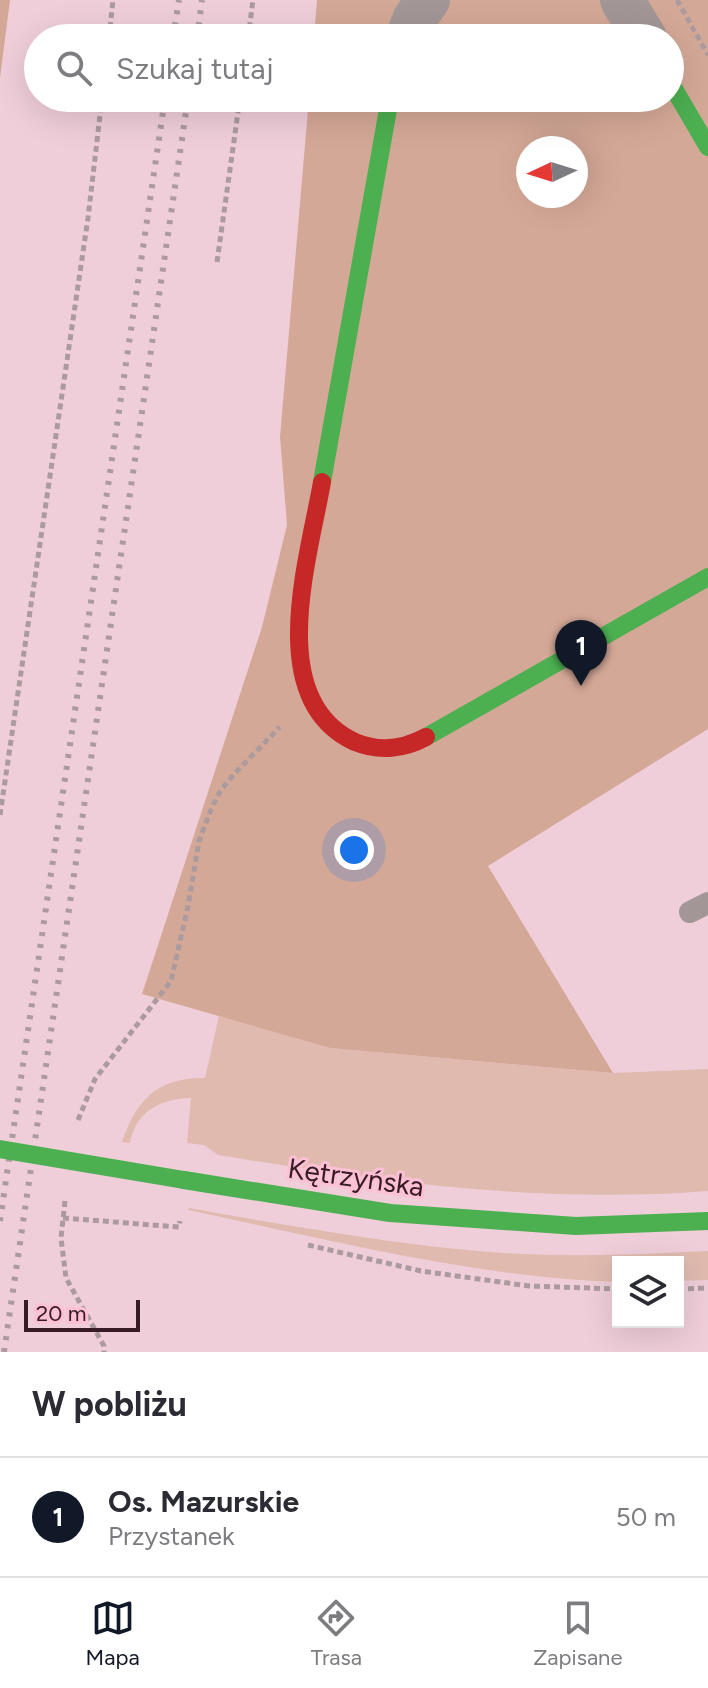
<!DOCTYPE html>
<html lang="pl">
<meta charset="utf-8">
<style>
body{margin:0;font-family:Figtree,sans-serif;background:#f7f7f7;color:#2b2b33}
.controls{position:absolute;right:24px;bottom:24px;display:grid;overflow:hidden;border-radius:0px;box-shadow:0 8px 32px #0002}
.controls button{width:72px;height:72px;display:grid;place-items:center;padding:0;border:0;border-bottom:2px solid #e1e1e2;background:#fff;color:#2b2b33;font:40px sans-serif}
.compass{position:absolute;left:516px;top:136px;width:72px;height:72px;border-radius:50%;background:#fff;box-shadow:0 8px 32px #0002;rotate:266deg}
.scale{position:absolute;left:24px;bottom:20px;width:116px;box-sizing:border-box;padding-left:8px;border:4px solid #371b26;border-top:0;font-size:22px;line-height:28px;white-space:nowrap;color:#371b26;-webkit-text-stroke:6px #fdc0d4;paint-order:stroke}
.you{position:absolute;left:354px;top:850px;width:28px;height:28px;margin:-20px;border:6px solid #fff;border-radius:50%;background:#1a73e8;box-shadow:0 0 0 12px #1a73e833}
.badge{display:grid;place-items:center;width:52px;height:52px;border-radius:50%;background:#111827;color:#fff;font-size:26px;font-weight:700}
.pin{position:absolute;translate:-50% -66px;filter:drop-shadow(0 2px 4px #0008)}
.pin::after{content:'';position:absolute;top:42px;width:28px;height:24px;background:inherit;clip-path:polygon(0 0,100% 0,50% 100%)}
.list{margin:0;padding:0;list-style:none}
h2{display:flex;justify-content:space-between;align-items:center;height:104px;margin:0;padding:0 32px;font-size:34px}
h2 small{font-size:26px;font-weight:400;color:#7c7c81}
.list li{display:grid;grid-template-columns:52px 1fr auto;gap:24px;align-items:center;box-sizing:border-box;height:120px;padding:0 32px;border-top:2px solid #e1e1e2}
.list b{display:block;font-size:30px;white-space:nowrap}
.list p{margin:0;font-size:26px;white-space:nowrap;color:#7c7c81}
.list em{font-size:26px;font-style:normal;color:#7c7c81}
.icon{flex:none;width:44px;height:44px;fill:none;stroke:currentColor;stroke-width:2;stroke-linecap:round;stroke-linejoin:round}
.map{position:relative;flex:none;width:708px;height:1352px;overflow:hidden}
.search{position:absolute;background:#fff;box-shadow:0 8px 32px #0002;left:24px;right:24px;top:24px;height:88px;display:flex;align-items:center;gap:20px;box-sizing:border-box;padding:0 28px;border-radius:44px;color:#7c7c81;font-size:30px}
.sheet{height:224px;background:#fff}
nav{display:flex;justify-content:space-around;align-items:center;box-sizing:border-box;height:112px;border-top:2px solid #e1e1e2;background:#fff;font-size:22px;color:#7c7c81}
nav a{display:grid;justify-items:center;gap:4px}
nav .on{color:#111827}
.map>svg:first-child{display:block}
.green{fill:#e0baaf}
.forest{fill:#d4a897;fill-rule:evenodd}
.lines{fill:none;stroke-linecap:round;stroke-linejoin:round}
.path{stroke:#ab9b9e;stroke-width:5;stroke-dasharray:6 4;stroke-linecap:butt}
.lane{stroke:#a29796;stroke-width:22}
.street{stroke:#a29796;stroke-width:44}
.fast{stroke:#4caf50;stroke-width:18}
.jam{stroke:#c62828;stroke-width:18}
.rail{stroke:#ac9b9e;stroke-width:6;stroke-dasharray:4 8;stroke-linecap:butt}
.fast-bridge{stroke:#4caf50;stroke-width:18}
.labels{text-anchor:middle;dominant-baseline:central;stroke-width:6;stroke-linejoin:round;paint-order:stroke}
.street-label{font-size:28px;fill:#371b26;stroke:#fdc0d4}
</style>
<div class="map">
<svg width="708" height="1352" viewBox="0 0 708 1352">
<rect width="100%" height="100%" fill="#efced9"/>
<g class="green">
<path d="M 219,1016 L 330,1048 L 613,1073 L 708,1069 L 708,1191 C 541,1204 382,1182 218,1155 L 204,1145 L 187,1143 L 191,1098 C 160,1099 136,1111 130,1143 L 122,1142 C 136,1100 158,1077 205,1078 Z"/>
<path d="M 189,1208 C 285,1225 381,1242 477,1251 C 554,1258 632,1255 708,1251 L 708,1280 L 678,1281 L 678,1262 L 618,1262 L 618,1282 C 472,1277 330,1240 188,1210 Z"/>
</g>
<g class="forest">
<path d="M 0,0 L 10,0 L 0,78 Z"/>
<path d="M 317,0 L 708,0 L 708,729 L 488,866 L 613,1073 L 330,1048 L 142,994 L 262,627 L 287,525 L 280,437 L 309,98 L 670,98 L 670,38 L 314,38 ZM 528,148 L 576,148 L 576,196 L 528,196 Z"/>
</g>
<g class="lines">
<g class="path">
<path d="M 677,0 L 708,55"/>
<path d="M 109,38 L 113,0"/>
<path d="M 248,38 L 253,0"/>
<path d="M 217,262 L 240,98"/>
<path d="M 0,815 L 88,218 L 102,98"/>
<path d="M 78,1120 L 95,1079 L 171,981 L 188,906 L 199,841 L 212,807 L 221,790 L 234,774 L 280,727"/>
<path d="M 65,1201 L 61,1238 L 66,1278 L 104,1346 L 104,1352"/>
<path d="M 63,1218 L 179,1227 L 180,1221"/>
<path d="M 308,1245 L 421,1271 L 529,1286 L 618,1289"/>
<path d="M 678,1289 L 708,1288"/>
</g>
<path class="lane" d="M 690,912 L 708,903"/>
<g class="street">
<path d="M 622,0 L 645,38"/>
<path d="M 407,38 L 415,18 L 428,0"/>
</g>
<g class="fast">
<path d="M 670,82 L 708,147"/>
<path d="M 322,482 L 390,98"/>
<path d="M 426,737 L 708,577"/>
<path d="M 184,1180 L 390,1213 L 576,1226 L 708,1221"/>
</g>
<path class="jam" d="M 322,482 C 309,558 263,700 355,742 C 379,752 404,749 426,737"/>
<g class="rail">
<path d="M 173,38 L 179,0"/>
<path d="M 197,38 L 202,0"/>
<path d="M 0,1221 L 165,98"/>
<path d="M 4,1352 L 188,98"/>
</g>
<path class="fast-bridge" d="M 0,1149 L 184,1180"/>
</g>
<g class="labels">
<g class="street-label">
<text transform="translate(356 1177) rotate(8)">Kętrzyńska</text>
</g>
</g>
</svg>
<div class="controls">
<button><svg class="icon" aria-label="layers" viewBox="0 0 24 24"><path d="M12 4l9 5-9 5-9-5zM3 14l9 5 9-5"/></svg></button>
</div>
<svg class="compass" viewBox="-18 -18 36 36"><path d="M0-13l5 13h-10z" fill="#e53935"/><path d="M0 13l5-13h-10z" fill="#7c7c81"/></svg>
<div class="scale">20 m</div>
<div class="you"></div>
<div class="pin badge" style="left:581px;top:686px">1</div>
<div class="search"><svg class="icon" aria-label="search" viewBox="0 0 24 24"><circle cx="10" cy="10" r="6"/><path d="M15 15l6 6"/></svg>Szukaj tutaj</div>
</div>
<section class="sheet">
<h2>W pobliżu<small></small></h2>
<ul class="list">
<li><span class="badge">1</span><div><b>Os. Mazurskie</b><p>Przystanek</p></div><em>50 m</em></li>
</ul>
</section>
<nav>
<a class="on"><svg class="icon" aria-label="map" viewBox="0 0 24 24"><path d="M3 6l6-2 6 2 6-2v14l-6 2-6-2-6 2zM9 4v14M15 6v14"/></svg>Mapa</a>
<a><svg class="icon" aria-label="directions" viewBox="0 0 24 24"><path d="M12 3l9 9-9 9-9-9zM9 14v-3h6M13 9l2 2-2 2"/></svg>Trasa</a>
<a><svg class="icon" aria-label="saved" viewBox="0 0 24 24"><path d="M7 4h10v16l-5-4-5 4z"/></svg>Zapisane</a>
</nav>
